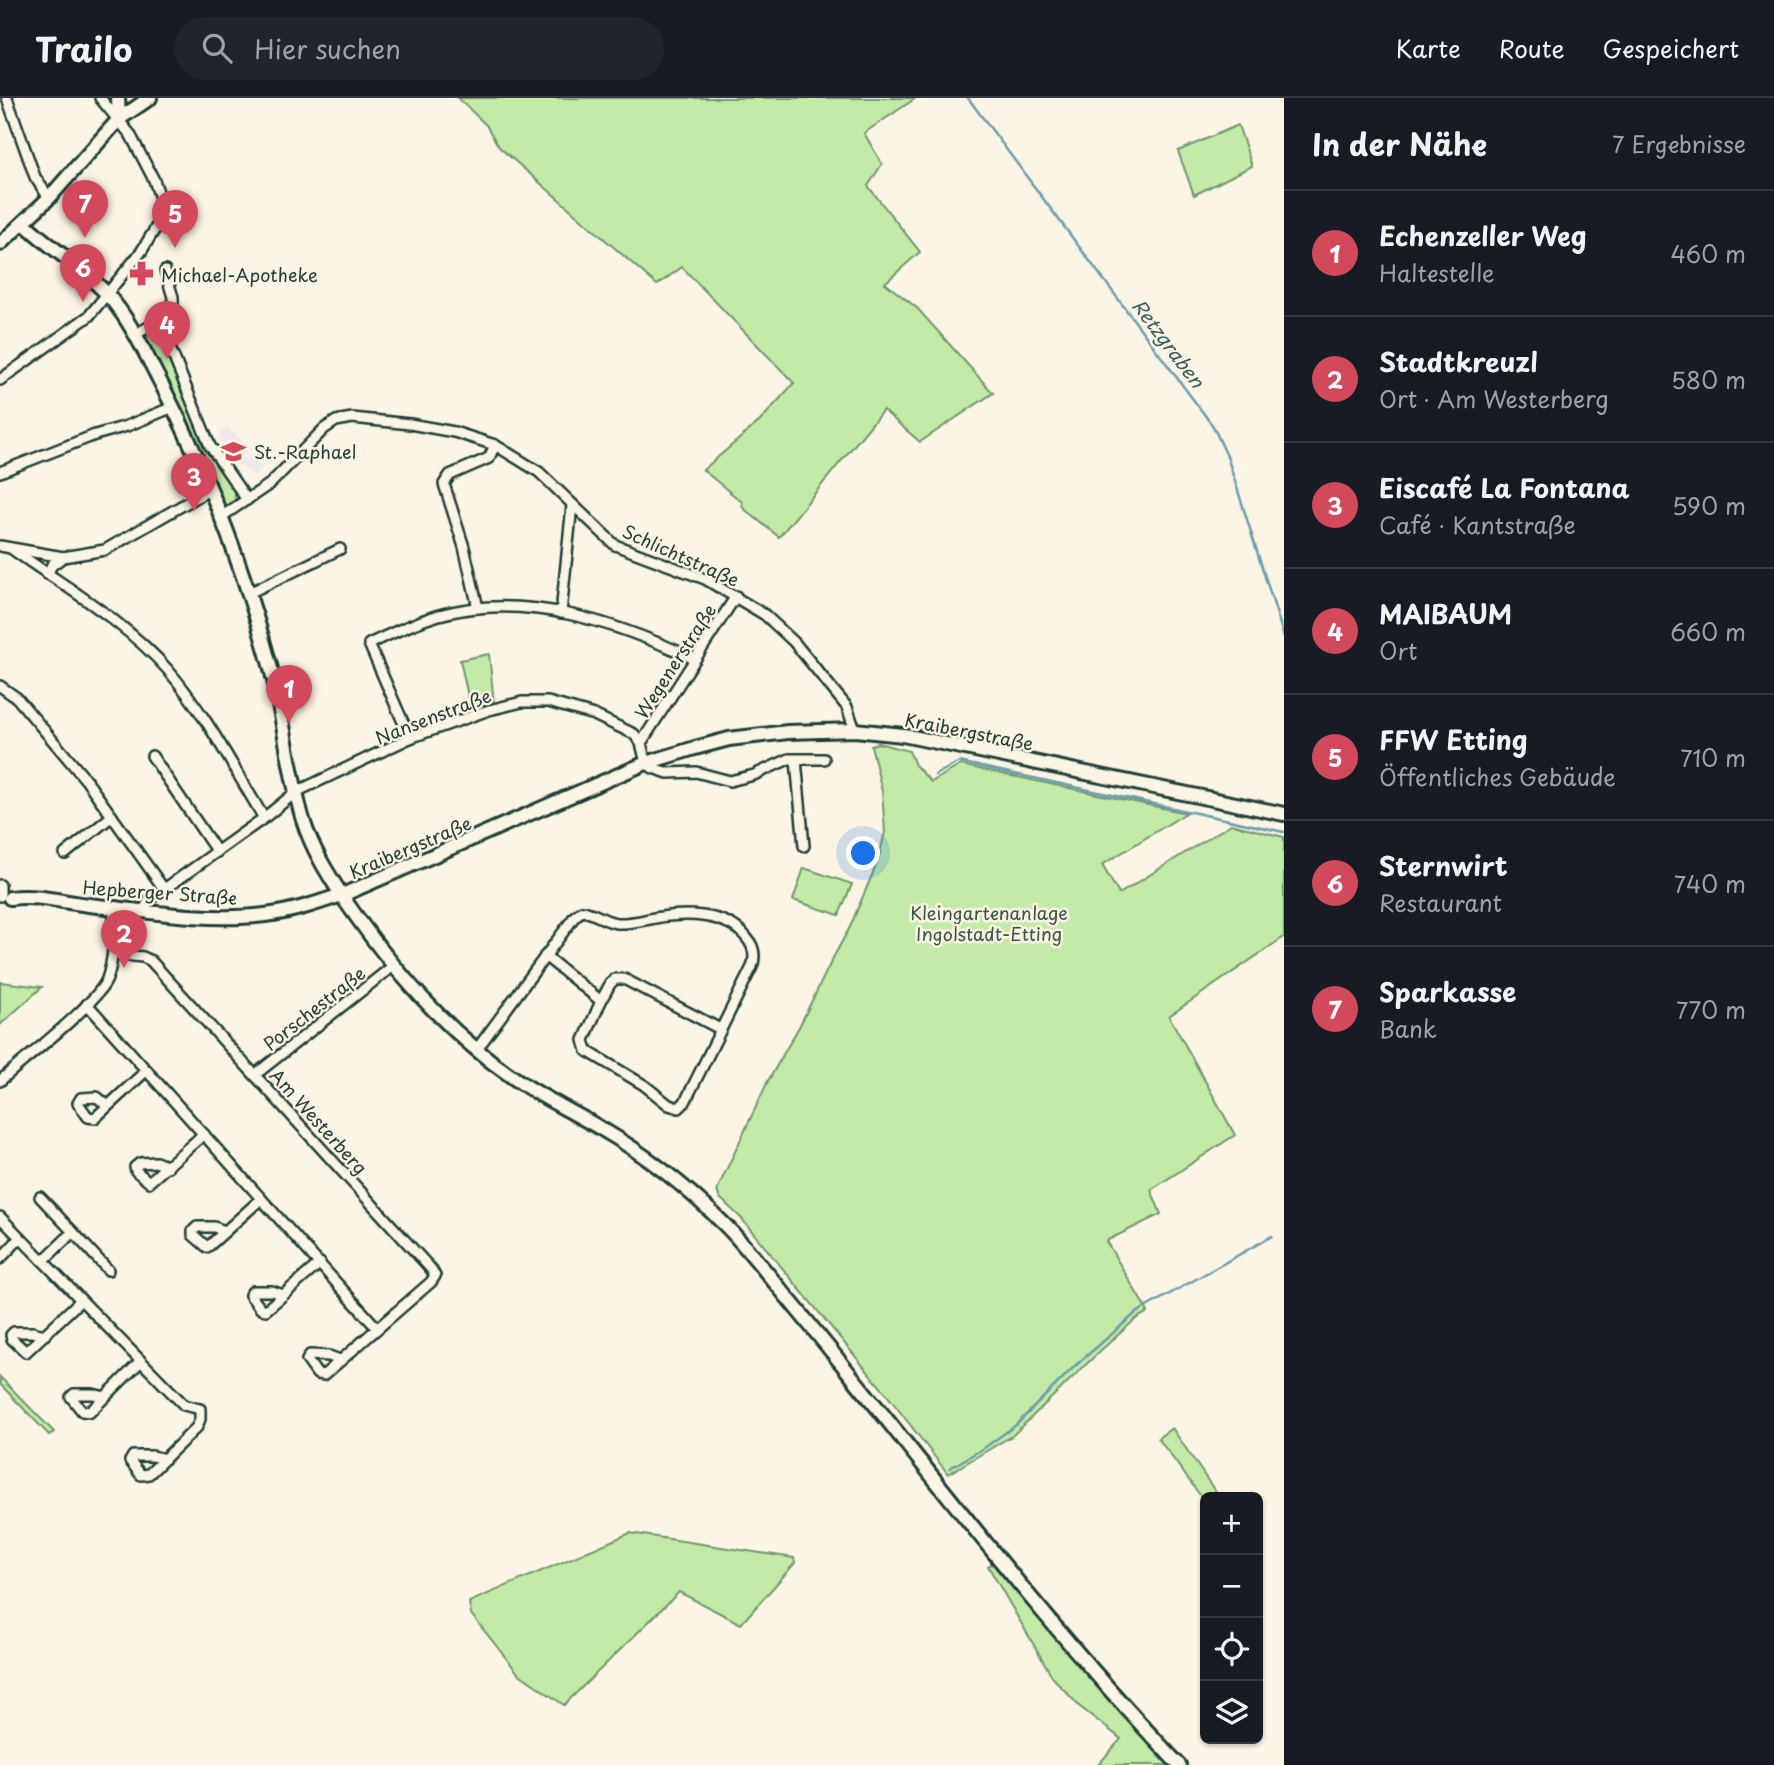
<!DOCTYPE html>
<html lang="de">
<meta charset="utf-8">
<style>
body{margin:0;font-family:"Playpen Sans",sans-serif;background:#20242c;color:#f1f3f6}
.controls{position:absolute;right:21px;bottom:21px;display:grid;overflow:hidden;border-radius:10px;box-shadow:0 2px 5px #0004}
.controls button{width:63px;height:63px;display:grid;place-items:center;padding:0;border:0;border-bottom:2px solid #363941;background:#171b24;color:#f1f3f6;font:35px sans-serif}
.you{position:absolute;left:864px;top:756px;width:24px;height:24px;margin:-18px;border:5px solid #fff;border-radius:50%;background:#1a73e8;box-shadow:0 0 0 10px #1a73e833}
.badge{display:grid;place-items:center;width:46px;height:46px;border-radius:50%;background:#d1495b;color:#fff;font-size:23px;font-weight:700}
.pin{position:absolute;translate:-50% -58px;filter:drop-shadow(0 2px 4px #0008)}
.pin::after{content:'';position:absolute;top:37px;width:24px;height:21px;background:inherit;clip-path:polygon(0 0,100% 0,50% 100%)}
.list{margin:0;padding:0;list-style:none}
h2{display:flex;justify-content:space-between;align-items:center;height:91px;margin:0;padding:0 28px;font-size:30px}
h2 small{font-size:23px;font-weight:400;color:#9ea1a6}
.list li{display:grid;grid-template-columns:46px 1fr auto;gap:21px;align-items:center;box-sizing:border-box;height:126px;padding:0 28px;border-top:2px solid #363941}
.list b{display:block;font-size:26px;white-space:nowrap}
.list p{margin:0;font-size:23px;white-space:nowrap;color:#9ea1a6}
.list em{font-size:23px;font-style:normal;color:#9ea1a6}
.icon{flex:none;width:38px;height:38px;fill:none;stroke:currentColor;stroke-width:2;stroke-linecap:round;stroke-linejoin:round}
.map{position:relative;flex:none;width:1284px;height:1667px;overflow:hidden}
header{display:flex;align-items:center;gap:42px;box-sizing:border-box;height:98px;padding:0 35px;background:#171b24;border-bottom:2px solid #363941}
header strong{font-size:33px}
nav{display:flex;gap:38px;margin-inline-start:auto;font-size:24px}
.search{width:490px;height:63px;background:#20242c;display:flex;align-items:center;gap:18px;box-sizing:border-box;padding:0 24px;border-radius:38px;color:#9ea1a6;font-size:26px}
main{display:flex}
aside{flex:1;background:#171b24}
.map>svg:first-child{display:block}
.built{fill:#eee8ec}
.green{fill:#c3eba7;stroke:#71946e;stroke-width:2}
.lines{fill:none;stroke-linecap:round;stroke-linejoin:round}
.stream{stroke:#699cac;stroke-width:2.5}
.street-casing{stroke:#1f3d34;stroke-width:14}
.secondary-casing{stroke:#1f3d34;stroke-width:18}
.street{stroke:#fcf5e5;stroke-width:9}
.secondary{stroke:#fcf5e5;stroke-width:12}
.labels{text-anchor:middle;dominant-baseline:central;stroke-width:5;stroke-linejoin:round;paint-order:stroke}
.poi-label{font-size:18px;fill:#1f3d34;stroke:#fcf5e5;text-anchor:start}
.street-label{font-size:18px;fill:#1f3d34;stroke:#fcf5e5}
.park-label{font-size:18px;fill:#385745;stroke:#fcf5e5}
.water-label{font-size:19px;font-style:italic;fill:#385d5c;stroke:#fcf5e5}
</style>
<header>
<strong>Trailo</strong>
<div class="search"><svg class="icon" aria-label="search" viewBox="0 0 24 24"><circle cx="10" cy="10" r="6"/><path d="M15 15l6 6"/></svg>Hier suchen</div>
<nav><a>Karte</a><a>Route</a><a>Gespeichert</a></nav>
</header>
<main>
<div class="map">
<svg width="1284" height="1667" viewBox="0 0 1284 1667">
<rect width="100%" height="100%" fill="#fcf5e5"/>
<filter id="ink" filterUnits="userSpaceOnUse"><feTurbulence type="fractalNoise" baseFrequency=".0143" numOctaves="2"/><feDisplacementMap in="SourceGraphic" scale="14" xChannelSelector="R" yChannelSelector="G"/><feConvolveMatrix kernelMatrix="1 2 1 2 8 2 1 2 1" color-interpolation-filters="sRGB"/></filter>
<g filter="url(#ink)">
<path class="built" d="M 227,328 L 242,343 L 239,348 L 247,354 L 243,359 L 246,362 L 250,358 L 263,369 L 254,377 L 239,366 L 236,370 L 226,362 L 230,357 L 222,351 L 225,346 L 217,340 Z"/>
<g class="green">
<path d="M 458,0 L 916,0 L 864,35 L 882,66 L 868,88 L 920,154 L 885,185 L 917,210 L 993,295 L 920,344 L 883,312 L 779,439 L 743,410 L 742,404 L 703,372 L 760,323 L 794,285 L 682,169 L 657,187 L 499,49 L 486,27 Z"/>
<path d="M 1238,27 L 1252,68 L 1194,97 L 1178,53 Z"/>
<path d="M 153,234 L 160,235 L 197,325 L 214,363 L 236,394 L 235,402 L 226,408 L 223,406 L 147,240 Z"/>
<path d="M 489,556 L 494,605 L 471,612 L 460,562 Z"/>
<path d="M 878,645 L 909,653 L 915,667 L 931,684 L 961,667 L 1186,715 L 1102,767 L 1119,796 L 1231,726 L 1284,739 L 1284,839 L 1169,918 L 1235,1037 L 1151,1092 L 1161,1116 L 1106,1143 L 1148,1214 L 1137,1220 L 1100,1253 L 1013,1337 L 948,1376 L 884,1293 L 741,1120 L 719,1099 L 717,1092 L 768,983 L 800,927 L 833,860 L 850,829 L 878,763 L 885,734 L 882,693 L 871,647 Z"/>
<path d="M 804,770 L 852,786 L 839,817 L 793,802 Z"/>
<path d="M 0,884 L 42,889 L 0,927 Z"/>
<path d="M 0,1279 L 54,1334 L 49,1337 L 0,1286 Z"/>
<path d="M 1172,1330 L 1219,1399 L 1205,1399 L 1205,1404 L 1158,1340 Z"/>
<path d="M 630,1435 L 794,1460 L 795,1465 L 741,1526 L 679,1494 L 564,1607 L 518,1575 L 471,1516 L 469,1504 Z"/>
<path d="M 996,1464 L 1175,1667 L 1098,1667 L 1121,1641 L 1079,1608 L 1053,1580 L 988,1468 Z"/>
</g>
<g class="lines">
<g class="stream">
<path d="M 968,0 L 1213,328 L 1227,358 L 1284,539"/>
<path d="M 935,677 L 959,664 L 1284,734"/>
<path d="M 950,1370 L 984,1350 L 1016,1327 L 1075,1268 L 1136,1215 L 1272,1138"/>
</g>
<defs>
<g id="street">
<path d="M 7,0 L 35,79 L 49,100"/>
<path d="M 159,223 L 173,211 L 173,199 L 165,173"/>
<path d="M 136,236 L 159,223 L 210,348 L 247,402"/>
<path d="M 0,282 L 89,218 L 141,154 L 158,126 L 160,100 L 154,82 L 130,36 L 100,0"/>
<path d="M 0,374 L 95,337 L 127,328 L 173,309"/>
<path d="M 221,419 L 270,386 L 324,331 L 336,323 L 352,320 L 410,326 L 454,334 L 495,347 L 539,374 L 615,447 L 705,481 L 765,517 L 794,544 L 847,609 L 855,632"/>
<path d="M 0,448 L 63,459 L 105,452 L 209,392"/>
<path d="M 12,451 C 65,489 125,523 168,572 C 206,616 234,671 264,720"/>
<path d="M 47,476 L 52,467 L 63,459"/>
<path d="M 249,495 L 340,451"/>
<path d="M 478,510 L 464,449 L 444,386 L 450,377 L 489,360 L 495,347"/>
<path d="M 561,515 L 572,407"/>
<path d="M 0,588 L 17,600 L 86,682 L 164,791"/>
<path d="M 410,640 L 369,546 C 392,535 415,524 439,517 C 526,493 617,525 695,561"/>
<path d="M 641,645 L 736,498"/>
<path d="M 152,658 L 217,754"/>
<path d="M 796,662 L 804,748"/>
<path d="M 65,756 L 112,718"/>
<path d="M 0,787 L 0,798"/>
<path d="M 144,812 L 149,802 L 264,720 L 296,694 L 410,640 L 489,612 L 522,604 L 548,604 L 594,617 L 634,636 L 641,645 L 646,665 L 653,670 L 668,675 L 696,674 L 730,683 L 754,677 L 789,661 L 824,661"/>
<path d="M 113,856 L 143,859 L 151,863 L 431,1171 L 435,1178 L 431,1184 L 324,1277 L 317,1276 L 307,1262 L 310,1257 L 329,1258 L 340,1262"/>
<path d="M 545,858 L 601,903 L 610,886 L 615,881 L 624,881 L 720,931"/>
<path d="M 87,906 L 376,1229"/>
<path d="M 477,951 L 575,818 L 582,813 C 594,814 605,824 617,825 C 629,826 643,822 655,820 C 684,815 726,814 746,839 C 754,848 756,858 752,869 L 685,1004 L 679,1010 L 669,1007 L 644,987 L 587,953 L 584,942 L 601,903"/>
<path d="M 256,976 L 393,868"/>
<path d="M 0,983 C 23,962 98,905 107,881 C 115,858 114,833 114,810"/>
<path d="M 108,1008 L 97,999 L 81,1000 L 78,1005 L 88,1019 L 95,1020 L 147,972"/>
<path d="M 168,1069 L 156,1064 L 140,1065 L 135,1069 L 136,1073 L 149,1084 L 204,1036"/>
<path d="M 40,1099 L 73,1134 L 43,1163"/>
<path d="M 0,1119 L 184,1307 L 200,1311 L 200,1321 L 197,1329 L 149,1376 L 141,1377 L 130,1363 L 133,1358 L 152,1358 L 165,1361"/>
<path d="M 225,1133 L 214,1129 L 197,1129 L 193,1133 L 193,1137 L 207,1149 L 210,1147 L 261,1101"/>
<path d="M 73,1134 L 108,1172"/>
<path d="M 0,1161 L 20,1140"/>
<path d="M 283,1197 L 272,1193 L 253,1193 L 250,1197 L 261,1211 L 266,1212 L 320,1165"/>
<path d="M 45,1237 L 32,1234 L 14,1234 L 11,1237 L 12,1241 L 26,1254 L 81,1202"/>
<path d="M 105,1299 L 93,1296 L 74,1296 L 71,1299 L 82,1313 L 90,1314 L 140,1264"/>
</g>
<g id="secondary">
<path d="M 118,0 L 119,21"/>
<path d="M 24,125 C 50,150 82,169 107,196 C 131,223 146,257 163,289 C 208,377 244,471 270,567 C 284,618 288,672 303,722 C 312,751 328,776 344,801 C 391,869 445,933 514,980 C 541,999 571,1013 600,1030 C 645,1056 688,1090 725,1127 C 744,1146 760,1167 777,1187 C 813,1230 848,1274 884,1318 C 979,1437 1074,1557 1179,1667"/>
<path d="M 0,146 L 49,100 L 119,21 L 150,0"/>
<path d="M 10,800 C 36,796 62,804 89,807 C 146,813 207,824 265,817 C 292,814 321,804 347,795 L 646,665 L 695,650 L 729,641 L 788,634 L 855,632 L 903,637 L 1284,716"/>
</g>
</defs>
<use href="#street" class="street-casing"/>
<use href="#secondary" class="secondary-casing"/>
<use href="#street" class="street"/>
<use href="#secondary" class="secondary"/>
</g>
</g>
<defs>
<symbol id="pharmacy-bare" viewBox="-9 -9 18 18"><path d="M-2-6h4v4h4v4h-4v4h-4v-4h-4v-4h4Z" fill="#d1495b" stroke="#fcf5e5" stroke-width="2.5" paint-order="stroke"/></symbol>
<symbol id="school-bare" viewBox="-9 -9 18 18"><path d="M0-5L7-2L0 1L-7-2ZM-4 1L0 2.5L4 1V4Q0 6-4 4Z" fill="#d1495b" stroke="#fcf5e5" stroke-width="2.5" paint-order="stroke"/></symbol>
</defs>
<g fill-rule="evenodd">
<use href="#pharmacy-bare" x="124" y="158" width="35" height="35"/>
<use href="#school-bare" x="216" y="336" width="35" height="35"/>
</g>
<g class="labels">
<g class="poi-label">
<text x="161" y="176">Michael-Apotheke</text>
<text x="254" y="353">St.-Raphael</text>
</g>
<g class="street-label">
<text transform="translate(681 457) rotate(24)">Schlichtstraße</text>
<text transform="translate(675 563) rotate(-57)">Wegenerstraße</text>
<text transform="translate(433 618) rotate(-21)">Nansenstraße</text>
<text transform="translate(969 633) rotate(11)">Kraibergstraße</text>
<text transform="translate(410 749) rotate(-23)">Kraibergstraße</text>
<text transform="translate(160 794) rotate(4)">Hepberger Straße</text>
<text transform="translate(314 910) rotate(-38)">Porschestraße</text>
<text transform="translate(319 1023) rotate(48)">Am Westerberg</text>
</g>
<g class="park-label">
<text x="989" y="814">Kleingartenanlage<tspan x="989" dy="21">Ingolstadt-Etting</tspan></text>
</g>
<g class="water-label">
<text transform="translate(1169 245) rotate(53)">Retzgraben</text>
</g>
</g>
</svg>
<div class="controls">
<button>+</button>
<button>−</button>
<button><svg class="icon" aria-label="locate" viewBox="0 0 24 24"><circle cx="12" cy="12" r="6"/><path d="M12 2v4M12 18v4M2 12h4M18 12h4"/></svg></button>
<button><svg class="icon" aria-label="layers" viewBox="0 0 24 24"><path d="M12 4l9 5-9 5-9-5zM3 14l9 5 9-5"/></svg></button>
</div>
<div class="you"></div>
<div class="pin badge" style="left:289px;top:625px">1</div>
<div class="pin badge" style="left:124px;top:870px">2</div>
<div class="pin badge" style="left:194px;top:413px">3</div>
<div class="pin badge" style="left:167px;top:261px">4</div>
<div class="pin badge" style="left:175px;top:150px">5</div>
<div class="pin badge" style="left:83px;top:204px">6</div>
<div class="pin badge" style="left:85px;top:140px">7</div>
</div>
<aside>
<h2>In der Nähe<small>7 Ergebnisse</small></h2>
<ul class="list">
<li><span class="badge">1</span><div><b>Echenzeller Weg</b><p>Haltestelle</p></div><em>460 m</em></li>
<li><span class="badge">2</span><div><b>Stadtkreuzl</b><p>Ort · Am Westerberg</p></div><em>580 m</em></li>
<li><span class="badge">3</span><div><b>Eiscafé La Fontana</b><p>Café · Kantstraße</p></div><em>590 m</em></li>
<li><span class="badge">4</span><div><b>MAIBAUM</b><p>Ort</p></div><em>660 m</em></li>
<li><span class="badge">5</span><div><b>FFW Etting</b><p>Öffentliches Gebäude</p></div><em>710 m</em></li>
<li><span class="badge">6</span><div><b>Sternwirt</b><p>Restaurant</p></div><em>740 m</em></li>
<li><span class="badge">7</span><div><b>Sparkasse</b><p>Bank</p></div><em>770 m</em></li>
</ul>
</aside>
</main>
